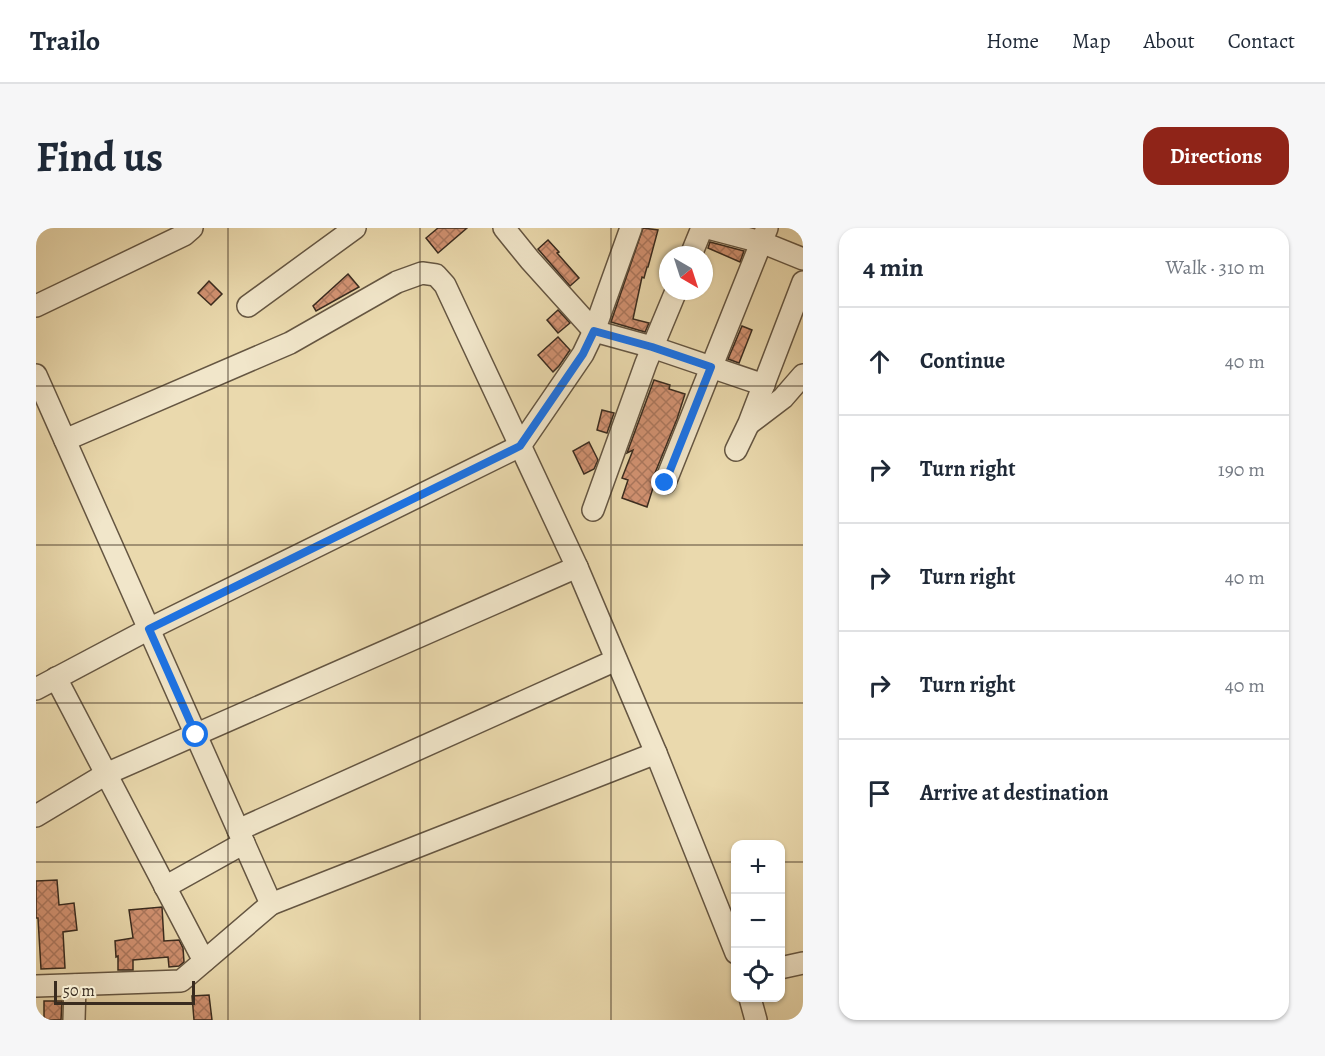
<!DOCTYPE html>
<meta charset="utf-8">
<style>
body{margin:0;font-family:Alegreya,serif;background:#f6f6f7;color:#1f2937}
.controls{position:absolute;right:18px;bottom:18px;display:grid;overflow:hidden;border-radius:12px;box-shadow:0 2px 4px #0004}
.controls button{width:54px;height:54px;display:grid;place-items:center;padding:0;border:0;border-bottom:2px solid #e0e1e3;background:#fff;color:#1f2937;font:30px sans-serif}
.compass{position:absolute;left:623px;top:18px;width:54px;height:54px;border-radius:50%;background:#fff;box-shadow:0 2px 4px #0004;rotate:141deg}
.scale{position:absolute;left:18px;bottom:15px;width:141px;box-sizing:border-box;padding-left:6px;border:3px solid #392b1f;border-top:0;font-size:16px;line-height:21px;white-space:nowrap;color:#392b1f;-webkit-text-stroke:4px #f1e6ca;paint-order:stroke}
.stop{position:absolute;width:18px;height:18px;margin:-14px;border:4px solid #1a73e8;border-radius:50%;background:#fff}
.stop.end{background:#1a73e8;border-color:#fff;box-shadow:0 2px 6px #0008}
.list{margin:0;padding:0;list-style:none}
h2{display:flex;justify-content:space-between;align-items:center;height:78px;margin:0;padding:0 24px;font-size:26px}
h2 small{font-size:20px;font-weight:400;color:#747a83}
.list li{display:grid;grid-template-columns:39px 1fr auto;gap:18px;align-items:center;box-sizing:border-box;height:108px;padding:0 24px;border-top:2px solid #e0e1e3}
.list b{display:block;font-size:22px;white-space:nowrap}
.list em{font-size:20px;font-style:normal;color:#747a83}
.icon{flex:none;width:33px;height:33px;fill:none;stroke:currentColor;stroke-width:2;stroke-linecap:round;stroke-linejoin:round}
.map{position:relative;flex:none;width:767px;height:792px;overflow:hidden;border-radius:18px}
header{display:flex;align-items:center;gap:36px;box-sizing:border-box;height:84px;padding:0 30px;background:#fff;border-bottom:2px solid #e0e1e3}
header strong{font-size:28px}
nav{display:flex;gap:33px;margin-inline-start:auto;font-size:21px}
.intro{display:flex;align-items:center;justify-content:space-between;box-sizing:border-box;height:144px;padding:0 36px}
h1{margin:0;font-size:42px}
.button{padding:15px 27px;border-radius:18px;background:#8f2418;color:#fff;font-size:21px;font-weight:700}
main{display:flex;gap:36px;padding:0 36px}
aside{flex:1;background:#fff;border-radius:18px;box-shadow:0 2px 4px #0004}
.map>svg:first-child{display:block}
.building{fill:url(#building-cross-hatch);stroke:#392b1f;stroke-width:1.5}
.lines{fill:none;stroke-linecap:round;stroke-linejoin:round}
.minor-casing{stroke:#655642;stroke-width:24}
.minor{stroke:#f1e6ca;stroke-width:21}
.route{stroke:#1a73e8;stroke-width:8}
.grid{fill:none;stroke:#392b1f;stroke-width:1.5;stroke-opacity:0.55}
</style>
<header>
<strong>Trailo</strong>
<nav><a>Home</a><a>Map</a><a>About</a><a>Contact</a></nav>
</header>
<div class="intro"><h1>Find us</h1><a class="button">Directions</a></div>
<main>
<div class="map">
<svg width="767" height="792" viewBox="0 0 767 792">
<defs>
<pattern id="building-cross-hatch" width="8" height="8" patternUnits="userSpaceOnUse" patternTransform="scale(1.5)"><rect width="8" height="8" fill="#d29272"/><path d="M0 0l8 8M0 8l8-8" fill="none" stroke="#ab775d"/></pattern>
</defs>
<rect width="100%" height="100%" fill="#ead9ad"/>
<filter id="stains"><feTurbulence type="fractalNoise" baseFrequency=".00333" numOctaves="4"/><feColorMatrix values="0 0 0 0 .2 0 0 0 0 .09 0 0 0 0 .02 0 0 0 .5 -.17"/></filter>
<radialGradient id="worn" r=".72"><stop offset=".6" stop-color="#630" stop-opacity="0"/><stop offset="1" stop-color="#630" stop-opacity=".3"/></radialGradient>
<g class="building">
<path d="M 402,0 L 431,0 L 402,25 L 390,10 Z"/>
<path d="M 607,0 L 622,2 L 612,39 L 611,39 L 608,50 L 606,49 L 597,91 L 613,95 L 609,104 L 575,94 Z"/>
<path d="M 512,12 L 523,24 L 521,25 L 543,50 L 534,58 L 502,21 Z"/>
<path d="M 674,14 L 708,23 L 704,34 L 672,20 Z"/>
<path d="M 312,46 L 323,59 L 280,83 L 277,78 Z"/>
<path d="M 173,53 L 186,66 L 175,77 L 162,65 Z"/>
<path d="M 522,82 L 534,95 L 522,105 L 511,92 Z"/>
<path d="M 706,98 L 716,102 L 703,135 L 692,131 Z"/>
<path d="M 522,109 L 534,122 L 523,138 L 517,144 L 502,127 Z"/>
<path d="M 618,152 L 634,157 L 633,161 L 649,166 L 641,191 L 617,250 L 617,260 L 611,279 L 586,270 L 592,252 L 586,250 L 597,222 L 591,225 Z"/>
<path d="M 566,182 L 578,185 L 571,205 L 561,202 Z"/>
<path d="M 553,214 L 562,232 L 558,241 L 548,246 L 537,223 Z"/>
<path d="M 21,652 L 23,677 L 38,675 L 41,702 L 27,704 L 29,740 L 5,741 L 2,690 L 0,690 L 0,653 Z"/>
<path d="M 126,679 L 128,713 L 143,712 L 147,720 L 148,734 L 143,738 L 133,739 L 132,729 L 97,732 L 97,742 L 82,742 L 82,728 L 80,729 L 79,713 L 97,710 L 93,682 Z"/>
<path d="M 173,767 L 176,792 L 158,792 L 156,768 Z"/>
<path d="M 8,773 L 26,773 L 25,792 L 8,792 Z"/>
</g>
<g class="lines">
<defs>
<g id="minor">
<path d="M 468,0 L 494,32 L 558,103 L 616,119 L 728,157"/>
<path d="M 672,0 L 725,14 L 767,31"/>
<path d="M 655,27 L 666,0"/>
<path d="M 0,78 L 148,7 L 156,0"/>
<path d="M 212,78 L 319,0"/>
<path d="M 0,147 L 235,676 L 145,753 L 0,758"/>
<path d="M 714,195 L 747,170 L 767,147"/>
<path d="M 29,212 L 254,115 L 361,54 L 386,45 L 400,47 L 409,57 L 541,339 L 620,525 L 700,725"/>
<path d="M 700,222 L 713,195 L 767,54"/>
<path d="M 629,255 L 731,0"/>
<path d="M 557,282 L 610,135 L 640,63"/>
<path d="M 20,450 L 168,733"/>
<path d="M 0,461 L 113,401 L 484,218 L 547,126 L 558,103 L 595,0"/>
<path d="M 0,588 L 70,546 L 541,339"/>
<path d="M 202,602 L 580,432"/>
<path d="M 129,659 L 208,615"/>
<path d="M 235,676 L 620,525"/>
<path d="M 744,740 L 767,735"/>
<path d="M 714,770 L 720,792"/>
<path d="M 38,792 L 39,757"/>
</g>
</defs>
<use href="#minor" class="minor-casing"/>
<use href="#minor" class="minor"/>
</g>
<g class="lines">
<path class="route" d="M 160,507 L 113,401 L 484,218 L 547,126 L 558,103 L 616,119 L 675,139 L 629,255"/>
</g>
<path class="grid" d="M 192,0 L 192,792M 384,0 L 384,792M 575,0 L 575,792M 0,158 L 767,158M 0,317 L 767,317M 0,475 L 767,475M 0,634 L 700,634M 744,634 L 767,634"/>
<rect width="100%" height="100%" filter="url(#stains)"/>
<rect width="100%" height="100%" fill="url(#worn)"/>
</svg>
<div class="controls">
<button>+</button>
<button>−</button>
<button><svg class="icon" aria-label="locate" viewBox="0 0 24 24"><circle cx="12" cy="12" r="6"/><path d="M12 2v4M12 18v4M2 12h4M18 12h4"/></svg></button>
</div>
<svg class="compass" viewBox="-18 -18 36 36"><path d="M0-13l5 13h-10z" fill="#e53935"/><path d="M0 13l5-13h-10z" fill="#747a83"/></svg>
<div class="scale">50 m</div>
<div class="stop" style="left:160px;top:507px"></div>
<div class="stop end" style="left:629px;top:255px"></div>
</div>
<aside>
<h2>4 min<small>Walk · 310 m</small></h2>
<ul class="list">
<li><svg class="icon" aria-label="ahead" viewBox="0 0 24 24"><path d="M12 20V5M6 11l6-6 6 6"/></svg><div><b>Continue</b></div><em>40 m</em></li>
<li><svg class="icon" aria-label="right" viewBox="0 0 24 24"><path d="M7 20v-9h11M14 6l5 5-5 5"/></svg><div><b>Turn right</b></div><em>190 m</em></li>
<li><svg class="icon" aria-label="right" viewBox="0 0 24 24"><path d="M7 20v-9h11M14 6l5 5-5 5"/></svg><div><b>Turn right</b></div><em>40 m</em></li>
<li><svg class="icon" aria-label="right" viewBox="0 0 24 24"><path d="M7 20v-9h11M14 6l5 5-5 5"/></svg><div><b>Turn right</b></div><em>40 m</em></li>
<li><svg class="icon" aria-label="arrive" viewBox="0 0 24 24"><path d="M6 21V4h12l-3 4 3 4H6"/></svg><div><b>Arrive at destination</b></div></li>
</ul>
</aside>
</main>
